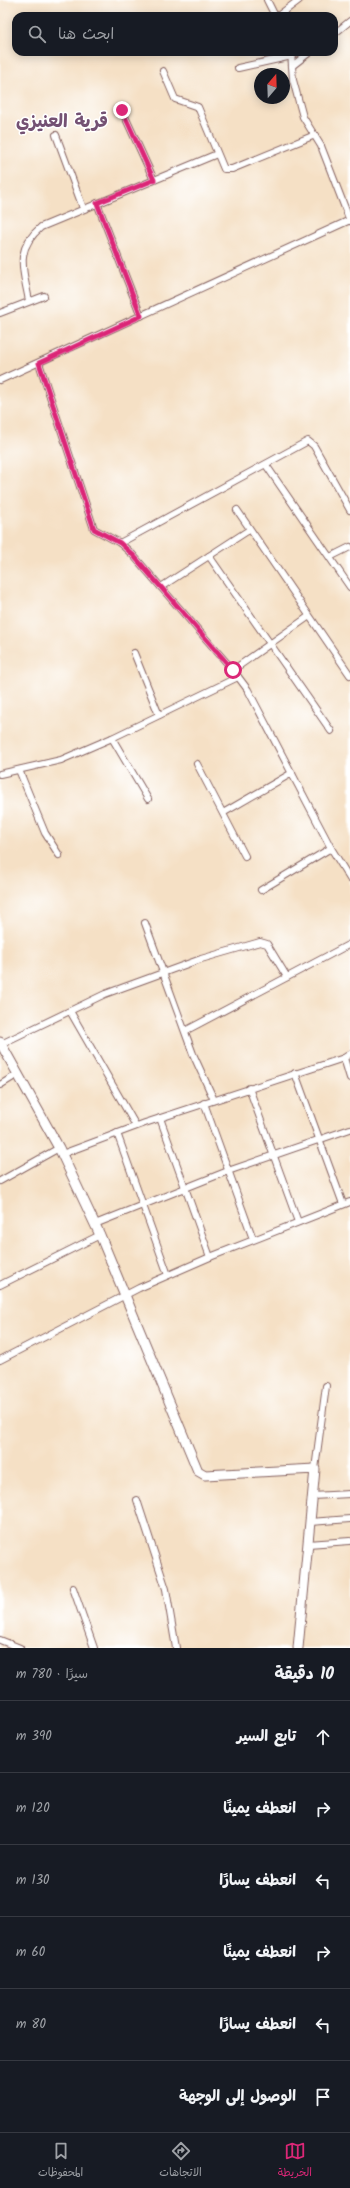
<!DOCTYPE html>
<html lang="ar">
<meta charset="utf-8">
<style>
body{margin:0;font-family:Kalam,"Playpen Sans Arabic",sans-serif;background:#242831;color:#f1f3f6;direction:rtl}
.compass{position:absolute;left:254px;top:68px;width:36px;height:36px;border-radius:50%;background:#171b24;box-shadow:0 2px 10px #0003;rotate:19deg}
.stop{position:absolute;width:12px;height:12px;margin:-9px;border:3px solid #db2777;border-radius:50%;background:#fff}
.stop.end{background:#db2777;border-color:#fff;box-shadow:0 1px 4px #0008}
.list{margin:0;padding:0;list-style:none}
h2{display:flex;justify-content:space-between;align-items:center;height:52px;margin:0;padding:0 16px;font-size:17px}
h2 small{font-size:13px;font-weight:400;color:#9ea1a6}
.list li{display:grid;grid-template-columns:26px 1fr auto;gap:12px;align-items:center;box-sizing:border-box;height:72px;padding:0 16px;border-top:1px solid #363941}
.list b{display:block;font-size:15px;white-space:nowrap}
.list em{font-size:13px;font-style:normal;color:#9ea1a6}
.icon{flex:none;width:22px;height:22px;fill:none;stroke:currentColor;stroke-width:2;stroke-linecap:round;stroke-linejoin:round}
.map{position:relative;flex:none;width:350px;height:1648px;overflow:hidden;direction:ltr}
.search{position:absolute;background:#171b24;box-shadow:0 2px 10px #0003;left:12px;right:12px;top:12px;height:44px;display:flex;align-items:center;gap:10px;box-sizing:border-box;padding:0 14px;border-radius:12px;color:#9ea1a6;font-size:15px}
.sheet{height:484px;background:#171b24}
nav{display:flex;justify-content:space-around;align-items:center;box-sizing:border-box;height:56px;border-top:1px solid #363941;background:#171b24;font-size:11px;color:#9ea1a6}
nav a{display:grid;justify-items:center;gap:2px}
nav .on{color:#db2777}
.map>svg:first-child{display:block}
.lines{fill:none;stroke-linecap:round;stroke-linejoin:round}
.street-casing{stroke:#866361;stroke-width:8}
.secondary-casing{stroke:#866361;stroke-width:11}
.street{stroke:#fff;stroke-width:6}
.secondary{stroke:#fff;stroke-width:9}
.route{stroke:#db2777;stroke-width:5}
.labels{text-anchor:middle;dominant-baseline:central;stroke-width:3;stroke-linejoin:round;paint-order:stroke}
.district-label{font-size:18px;font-weight:bold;fill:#745173;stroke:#fff}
</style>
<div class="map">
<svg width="350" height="1648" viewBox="0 0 350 1648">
<rect width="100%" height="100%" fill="#fff"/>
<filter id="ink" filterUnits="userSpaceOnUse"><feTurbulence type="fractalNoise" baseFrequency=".025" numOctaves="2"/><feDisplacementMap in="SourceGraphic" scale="8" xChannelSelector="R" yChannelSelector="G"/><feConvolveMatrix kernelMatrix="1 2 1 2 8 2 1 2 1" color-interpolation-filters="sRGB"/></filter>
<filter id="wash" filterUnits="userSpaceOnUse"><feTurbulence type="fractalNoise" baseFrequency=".012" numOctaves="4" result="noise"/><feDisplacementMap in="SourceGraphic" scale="16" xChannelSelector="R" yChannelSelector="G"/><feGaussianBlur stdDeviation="0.9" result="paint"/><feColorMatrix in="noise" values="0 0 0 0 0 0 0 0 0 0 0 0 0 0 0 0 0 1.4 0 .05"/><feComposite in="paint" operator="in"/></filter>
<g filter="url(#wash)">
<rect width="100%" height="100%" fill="#f5e0c5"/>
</g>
<g filter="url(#ink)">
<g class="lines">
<defs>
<g id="street">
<path d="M 267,0 L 275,16"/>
<path d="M 278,16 L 299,0"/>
<path d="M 334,34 L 350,21"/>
<path d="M 291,52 L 293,80 L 303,117 L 321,146 L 350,221"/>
<path d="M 292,66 L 310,52"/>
<path d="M 238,68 L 292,56"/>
<path d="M 163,71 L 175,99 L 198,107 L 224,169 L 232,169 L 315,135"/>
<path d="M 122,110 L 154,180"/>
<path d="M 56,135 L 83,208"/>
<path d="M 97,203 L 141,316"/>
<path d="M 29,301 C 24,271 13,251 41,227 L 217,154"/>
<path d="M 0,313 L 44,296"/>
<path d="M 39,363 L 94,529 L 120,543 L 133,555 L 233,670 L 248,690 L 331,848 L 350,879"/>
<path d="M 0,380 L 350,220"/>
<path d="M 266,465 L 350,587"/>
<path d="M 237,510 L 350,675"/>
<path d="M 120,543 L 308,441 L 314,446 L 350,510"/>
<path d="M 209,556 L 331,731"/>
<path d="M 330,557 L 350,547"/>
<path d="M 161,587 L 249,530"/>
<path d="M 134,653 L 159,715"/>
<path d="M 233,670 L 308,617"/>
<path d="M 112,738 L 148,799"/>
<path d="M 197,764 L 245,856"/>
<path d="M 19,770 L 45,833 L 59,855"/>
<path d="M 0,774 L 61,760 L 112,738 L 238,677"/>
<path d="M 223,813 L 292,773"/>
<path d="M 261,890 L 331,848"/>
<path d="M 145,923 L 193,1054 L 214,1100"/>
<path d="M 70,1011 L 136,1126"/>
<path d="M 185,1031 L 350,944"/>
<path d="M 1,1044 L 105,994 L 201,959 L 260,942 L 267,944 L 287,977"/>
<path d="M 344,1058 L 350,1078"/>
<path d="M 295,1073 L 343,1204"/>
<path d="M 0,1085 L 18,1074"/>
<path d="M 249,1088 L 298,1222"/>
<path d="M 204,1103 L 253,1239"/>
<path d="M 160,1118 L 210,1257"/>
<path d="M 117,1133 L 168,1275"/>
<path d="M 62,1154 L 145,1123 L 344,1058 L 350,1054"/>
<path d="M 0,1181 L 59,1148"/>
<path d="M 95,1224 L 228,1171 L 350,1129"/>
<path d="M 0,1285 L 100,1235"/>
<path d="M 0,1360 L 139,1288 L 210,1257 L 350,1202"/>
<path d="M 315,1469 L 326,1386"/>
<path d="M 312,1496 L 350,1494"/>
<path d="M 137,1500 L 166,1589 L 176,1648"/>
<path d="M 310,1522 L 350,1519"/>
<path d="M 308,1544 L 350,1541"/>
<path d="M 73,1588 L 94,1648"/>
<path d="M 0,1640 L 20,1648"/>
</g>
<path id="secondary" d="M 0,1042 L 59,1148 L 100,1235 L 198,1471 L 205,1475 L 315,1469 L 298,1648"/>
</defs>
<use href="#street" class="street-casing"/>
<use href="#secondary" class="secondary-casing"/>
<use href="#street" class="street"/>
<use href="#secondary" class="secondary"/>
</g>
</g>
<g class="lines" filter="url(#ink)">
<path class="route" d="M 122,110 L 154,180 L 97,203 L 141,316 L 39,363 L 94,529 L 120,543 L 133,555 L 233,670"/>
</g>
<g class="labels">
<g class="district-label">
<text x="62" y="122">قرية العنيزي</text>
</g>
</g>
</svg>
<svg class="compass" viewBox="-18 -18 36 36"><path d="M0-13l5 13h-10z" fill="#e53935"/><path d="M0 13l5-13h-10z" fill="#9ea1a6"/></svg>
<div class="stop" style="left:233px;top:670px"></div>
<div class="stop end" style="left:122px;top:110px"></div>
<div class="search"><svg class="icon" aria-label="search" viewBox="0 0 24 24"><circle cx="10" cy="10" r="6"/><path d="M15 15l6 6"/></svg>ابحث هنا</div>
</div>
<section class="sheet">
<h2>10 دقيقة<small>سيرًا · 780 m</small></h2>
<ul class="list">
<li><svg class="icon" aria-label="ahead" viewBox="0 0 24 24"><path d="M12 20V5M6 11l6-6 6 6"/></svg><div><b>تابع السير</b></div><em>390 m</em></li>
<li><svg class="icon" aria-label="right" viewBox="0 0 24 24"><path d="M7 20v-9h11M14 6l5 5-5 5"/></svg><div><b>انعطف يمينًا</b></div><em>120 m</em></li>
<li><svg class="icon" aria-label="left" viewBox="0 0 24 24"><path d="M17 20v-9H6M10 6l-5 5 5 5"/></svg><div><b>انعطف يسارًا</b></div><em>130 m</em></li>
<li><svg class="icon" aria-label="right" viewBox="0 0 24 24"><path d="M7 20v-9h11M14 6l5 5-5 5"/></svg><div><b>انعطف يمينًا</b></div><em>60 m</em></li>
<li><svg class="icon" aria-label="left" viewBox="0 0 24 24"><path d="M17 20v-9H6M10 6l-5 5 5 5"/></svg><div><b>انعطف يسارًا</b></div><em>80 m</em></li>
<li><svg class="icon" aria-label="arrive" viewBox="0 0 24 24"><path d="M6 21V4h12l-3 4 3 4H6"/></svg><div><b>الوصول إلى الوجهة</b></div></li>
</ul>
</section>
<nav>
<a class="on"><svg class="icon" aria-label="map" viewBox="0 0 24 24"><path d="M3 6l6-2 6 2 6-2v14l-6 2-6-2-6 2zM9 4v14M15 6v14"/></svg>الخريطة</a>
<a><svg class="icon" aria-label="directions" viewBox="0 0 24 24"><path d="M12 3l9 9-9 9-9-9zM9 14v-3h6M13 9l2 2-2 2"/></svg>الاتجاهات</a>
<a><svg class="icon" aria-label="saved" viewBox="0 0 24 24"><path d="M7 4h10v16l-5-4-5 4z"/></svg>المحفوظات</a>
</nav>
